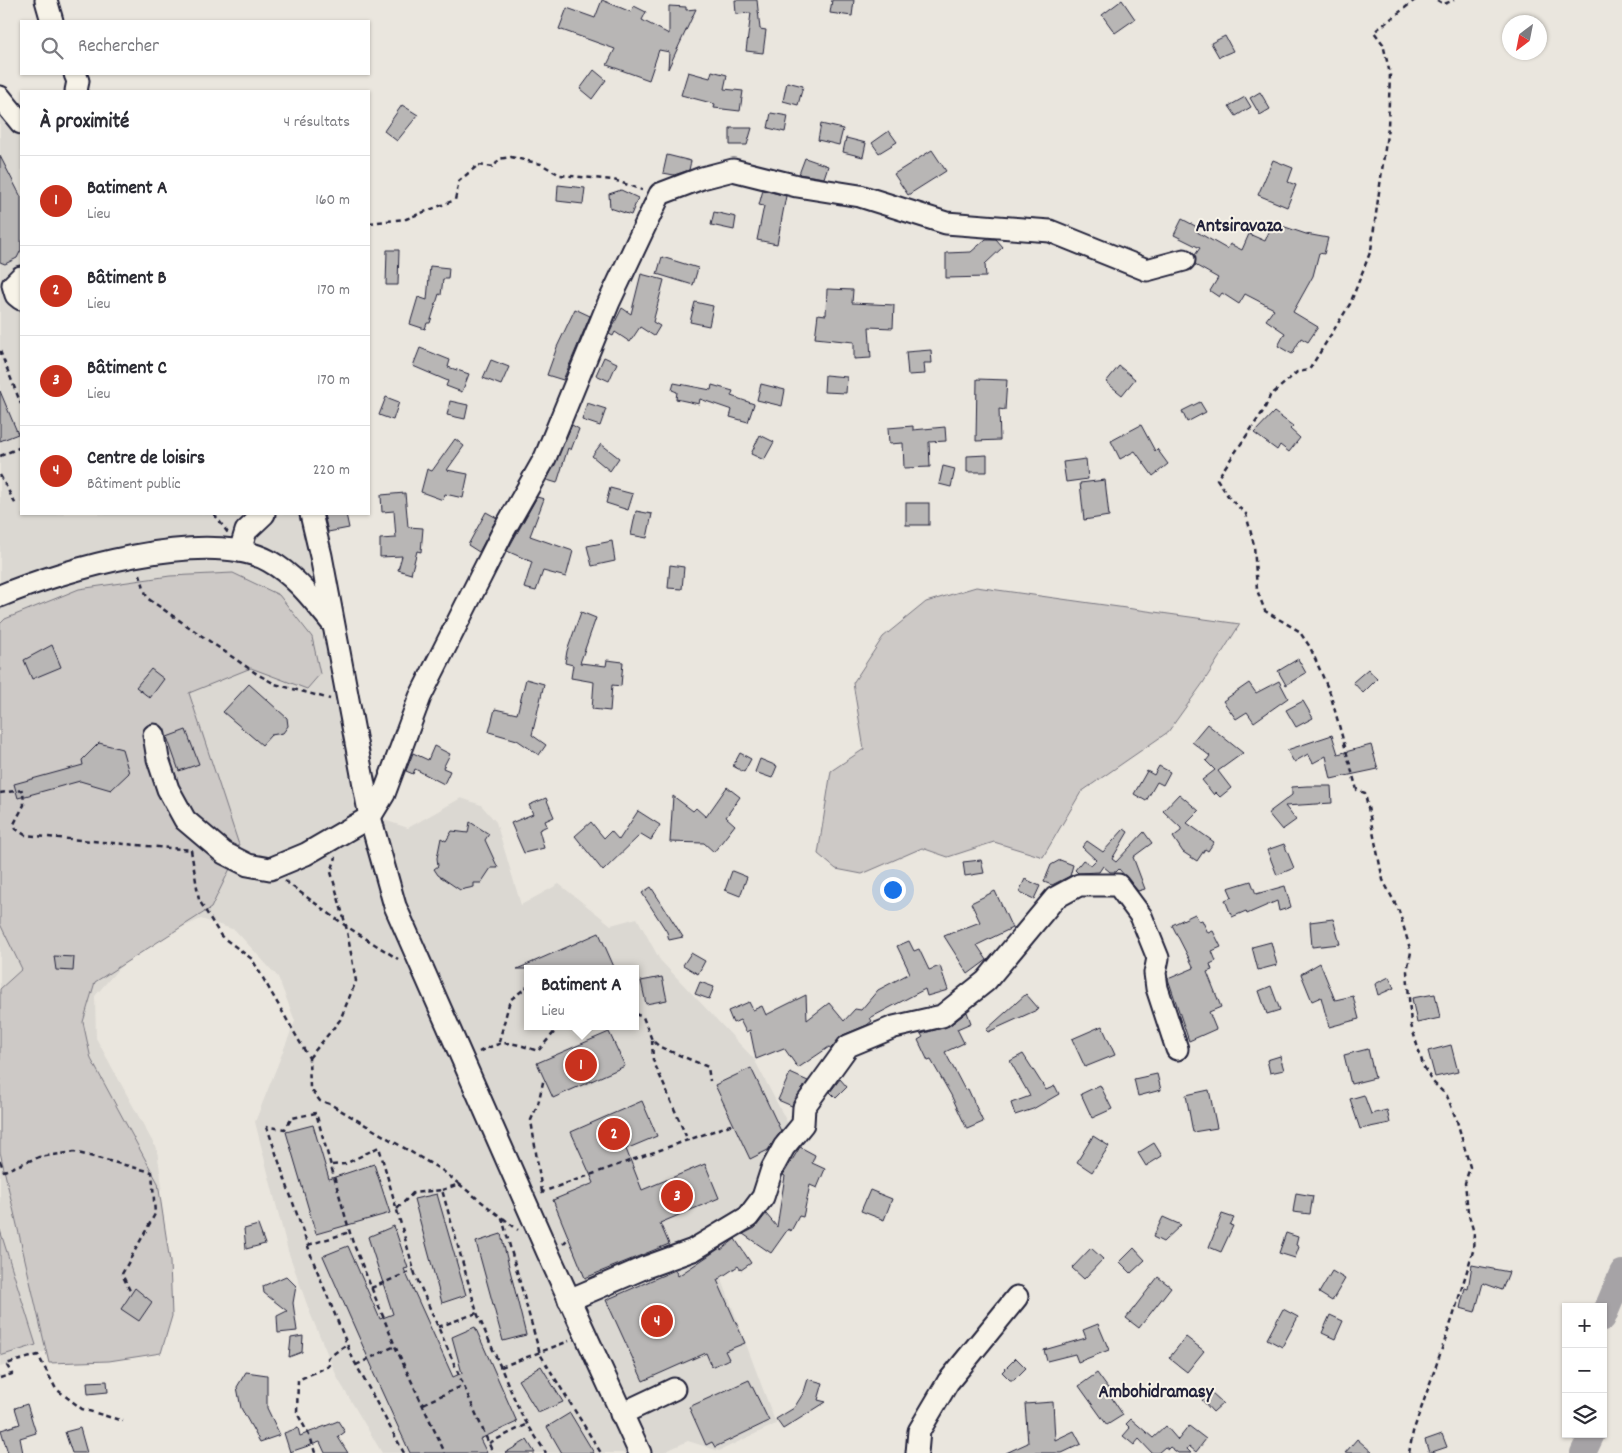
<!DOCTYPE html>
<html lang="fr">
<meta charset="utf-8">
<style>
body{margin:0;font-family:Dekko,sans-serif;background:#f7f7f7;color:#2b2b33}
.controls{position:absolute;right:15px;bottom:15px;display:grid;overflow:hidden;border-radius:0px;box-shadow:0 1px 4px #0004}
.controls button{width:45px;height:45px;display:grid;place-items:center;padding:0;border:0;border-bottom:1px solid #e1e1e2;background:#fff;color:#2b2b33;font:25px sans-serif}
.compass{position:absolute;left:1502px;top:15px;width:45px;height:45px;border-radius:50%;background:#fff;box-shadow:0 1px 4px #0004;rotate:212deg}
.you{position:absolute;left:892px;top:889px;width:18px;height:18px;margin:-12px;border:4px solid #fff;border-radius:50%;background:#1a73e8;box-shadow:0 0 0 8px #1a73e833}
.badge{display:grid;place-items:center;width:32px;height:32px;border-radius:50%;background:#c8321e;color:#fff;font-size:16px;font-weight:700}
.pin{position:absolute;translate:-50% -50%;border:2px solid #fff;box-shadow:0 1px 5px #0006}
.popup{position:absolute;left:524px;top:965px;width:115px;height:65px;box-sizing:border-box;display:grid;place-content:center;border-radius:0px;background:#fff;filter:drop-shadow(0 1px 4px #0005);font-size:16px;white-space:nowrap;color:#7c7c81}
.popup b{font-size:19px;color:#2b2b33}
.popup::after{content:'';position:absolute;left:50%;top:100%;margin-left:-10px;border:10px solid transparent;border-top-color:#fff}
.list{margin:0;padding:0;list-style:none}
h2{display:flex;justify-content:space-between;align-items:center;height:65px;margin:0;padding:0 20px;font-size:21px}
h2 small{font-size:16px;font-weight:400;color:#7c7c81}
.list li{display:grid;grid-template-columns:32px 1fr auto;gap:15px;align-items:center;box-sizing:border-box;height:90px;padding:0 20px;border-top:1px solid #e1e1e2}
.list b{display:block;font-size:19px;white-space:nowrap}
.list p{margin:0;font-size:16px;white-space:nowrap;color:#7c7c81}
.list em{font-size:16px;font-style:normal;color:#7c7c81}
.icon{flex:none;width:28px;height:28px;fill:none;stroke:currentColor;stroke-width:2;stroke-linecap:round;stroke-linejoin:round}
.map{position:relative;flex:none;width:1622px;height:1453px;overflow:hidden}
.search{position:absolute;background:#fff;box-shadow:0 1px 4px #0004;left:20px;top:20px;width:350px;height:55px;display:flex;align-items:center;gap:12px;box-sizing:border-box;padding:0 18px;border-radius:0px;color:#7c7c81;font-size:19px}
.panel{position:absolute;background:#fff;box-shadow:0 1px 4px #0004;left:20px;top:90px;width:350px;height:425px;border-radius:0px}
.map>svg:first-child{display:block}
.built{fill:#dbd8d2;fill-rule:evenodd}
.green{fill:#cdc9c6;stroke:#787680}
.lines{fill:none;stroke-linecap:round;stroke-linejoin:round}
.river{stroke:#a6a3a6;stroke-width:26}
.building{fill:#b8b6b5;stroke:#22223b}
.minor-casing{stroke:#22223b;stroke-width:25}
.path{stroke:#22223b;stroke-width:2.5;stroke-dasharray:5 4;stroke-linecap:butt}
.minor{stroke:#f7f3e8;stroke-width:21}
.labels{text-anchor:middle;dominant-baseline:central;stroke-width:4;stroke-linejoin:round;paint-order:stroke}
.neighbourhood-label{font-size:19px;font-weight:bold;fill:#22223b;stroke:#f7f3e8}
</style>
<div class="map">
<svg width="1622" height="1453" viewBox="0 0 1622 1453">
<rect width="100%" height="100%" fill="#eae6de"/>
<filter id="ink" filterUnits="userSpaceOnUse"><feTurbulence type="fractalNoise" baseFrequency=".02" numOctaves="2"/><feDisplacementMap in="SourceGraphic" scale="10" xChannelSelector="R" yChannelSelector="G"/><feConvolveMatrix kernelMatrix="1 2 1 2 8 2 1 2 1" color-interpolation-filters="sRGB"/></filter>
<g filter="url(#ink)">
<path class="built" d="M 0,111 L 21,136 L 21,514 L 301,514 L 319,586 L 360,812 L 408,828 L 461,798 L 481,805 L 496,822 L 521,905 L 559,884 L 611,925 L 637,918 L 660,960 L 754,1059 L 788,1124 L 749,1203 L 703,1229 L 776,1424 L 719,1451 L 688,1441 L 662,1453 L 382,1453 L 338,1379 L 310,1313 L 288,1251 L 255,1122 L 295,1021 L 278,977 L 235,930 L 201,919 L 156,939 L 119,968 L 95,996 L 96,1038 L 157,1150 L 162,1186 L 105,1331 L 0,1367 ZM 527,969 L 635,969 L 635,1026 L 527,1026 Z"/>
<g class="green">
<path d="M 233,573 L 279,595 L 312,637 L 320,674 L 307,689 L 251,668 L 189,693 L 240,848 L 211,908 L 95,982 L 83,1022 L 91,1059 L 158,1183 L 170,1262 L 172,1316 L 161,1353 L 109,1361 L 49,1363 L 0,1152 L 0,989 L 22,969 L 0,924 L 0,624 L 5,619 L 79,589 L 170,576 Z"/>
<path d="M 976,587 L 1240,624 L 1203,683 L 1168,732 L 1081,792 L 1043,857 L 994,842 L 948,857 L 922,848 L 862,874 L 836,869 L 818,854 L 831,771 L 864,749 L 853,683 L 883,637 L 926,602 Z"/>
<path d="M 0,1230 L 36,1345 L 0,1356 Z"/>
</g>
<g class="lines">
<g class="river">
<path d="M 1603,1318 L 1622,1273"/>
<path d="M 1583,1453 L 1592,1434"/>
</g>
</g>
<g class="building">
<path d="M 602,0 L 631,12 L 634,6 L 646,12 L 642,20 L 669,34 L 669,6 L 686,7 L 686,10 L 696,9 L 668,69 L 669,52 L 659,50 L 649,80 L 607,65 L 615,49 L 559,29 L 567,8 L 595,18 Z"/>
<path d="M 735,0 L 757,0 L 760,29 L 766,30 L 763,53 L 746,51 L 751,13 L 736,14 Z"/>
<path d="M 832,0 L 854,0 L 852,16 L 830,13 Z"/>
<path d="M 1122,0 L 1135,19 L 1115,33 L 1102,15 Z"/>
<path d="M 1225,36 L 1233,51 L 1219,57 L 1211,43 Z"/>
<path d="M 594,70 L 606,80 L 592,99 L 580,89 Z"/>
<path d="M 712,71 L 727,75 L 724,89 L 743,91 L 740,111 L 714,108 L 715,104 L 681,95 L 688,72 L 710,78 Z"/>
<path d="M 787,82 L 803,86 L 798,105 L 783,101 Z"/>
<path d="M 1260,92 L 1270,109 L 1260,115 L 1250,98 Z"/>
<path d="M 1245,97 L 1251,107 L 1236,116 L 1229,106 Z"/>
<path d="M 402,105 L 418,115 L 397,141 L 384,131 Z"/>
<path d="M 771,113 L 788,116 L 785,132 L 768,128 Z"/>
<path d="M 821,124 L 843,129 L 839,145 L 818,140 Z"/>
<path d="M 730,128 L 752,128 L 747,145 L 730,145 Z"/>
<path d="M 889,131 L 897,142 L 879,153 L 872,143 Z"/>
<path d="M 846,138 L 866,143 L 863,157 L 843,152 Z"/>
<path d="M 932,150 L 946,171 L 908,195 L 894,174 Z"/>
<path d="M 667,155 L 691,161 L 689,170 L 674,175 L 663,173 Z"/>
<path d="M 0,156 L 21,197 L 21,250 L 17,258 L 5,264 L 0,262 Z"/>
<path d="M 805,158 L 828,166 L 824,178 L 799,174 Z"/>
<path d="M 1273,160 L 1293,168 L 1288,182 L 1296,185 L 1287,207 L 1258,195 Z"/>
<path d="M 558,185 L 585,188 L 583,204 L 557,201 Z"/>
<path d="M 621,190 L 638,198 L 631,215 L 610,208 L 609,194 Z"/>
<path d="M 763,190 L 786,196 L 777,244 L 757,240 L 764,206 L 759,205 Z"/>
<path d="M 714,212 L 736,217 L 734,230 L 711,225 Z"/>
<path d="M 1182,219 L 1199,228 L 1197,232 L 1227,249 L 1230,244 L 1242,250 L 1249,234 L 1265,241 L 1273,223 L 1306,234 L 1328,238 L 1324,254 L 1319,253 L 1313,276 L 1293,312 L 1318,327 L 1308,342 L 1301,338 L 1292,354 L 1278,346 L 1285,333 L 1266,320 L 1274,309 L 1245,294 L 1239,304 L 1222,293 L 1219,297 L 1210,291 L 1218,278 L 1195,265 L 1195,255 L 1200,248 L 1174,235 Z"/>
<path d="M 986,239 L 996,239 L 1003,247 L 985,264 L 986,277 L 946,278 L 946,253 L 971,252 Z"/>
<path d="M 387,250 L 399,250 L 398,285 L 386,285 Z"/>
<path d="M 662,257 L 698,268 L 693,285 L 657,274 Z"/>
<path d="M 430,266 L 449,268 L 448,279 L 443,279 L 441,295 L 439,294 L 430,323 L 427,323 L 425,329 L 410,324 L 418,297 L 427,300 Z"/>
<path d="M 641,274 L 664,280 L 653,322 L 660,326 L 654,336 L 640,327 L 630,342 L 615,332 L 613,336 L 609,334 L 622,308 L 631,314 Z"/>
<path d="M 827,289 L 853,290 L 852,303 L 894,305 L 893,328 L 869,327 L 871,358 L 854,359 L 854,342 L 815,338 L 818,314 L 826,315 Z"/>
<path d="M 695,302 L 713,306 L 709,326 L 690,322 Z"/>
<path d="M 575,309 L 590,316 L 563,380 L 547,375 L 557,347 Z"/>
<path d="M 420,348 L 450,360 L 448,367 L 469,374 L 462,392 L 446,386 L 448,381 L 413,366 Z"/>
<path d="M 931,350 L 932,363 L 924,363 L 925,374 L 908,375 L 906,352 Z"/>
<path d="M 604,357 L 617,363 L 609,381 L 596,375 Z"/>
<path d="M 491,360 L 509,367 L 501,385 L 483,378 Z"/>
<path d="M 1119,366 L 1135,379 L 1122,395 L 1106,382 Z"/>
<path d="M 825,375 L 847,377 L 846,393 L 824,392 Z"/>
<path d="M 977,379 L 1007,380 L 1005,410 L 999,409 L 1000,440 L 976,441 Z"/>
<path d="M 674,383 L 711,390 L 712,385 L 733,391 L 731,396 L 754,404 L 748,422 L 730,417 L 732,410 L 700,399 L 699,404 L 676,399 L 677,392 L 672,390 Z"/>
<path d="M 761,384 L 785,390 L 782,406 L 757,400 Z"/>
<path d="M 0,391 L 18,434 L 0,441 Z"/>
<path d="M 386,397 L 399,402 L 393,420 L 379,415 Z"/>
<path d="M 450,401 L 468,405 L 465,419 L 447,415 Z"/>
<path d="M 1200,402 L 1206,412 L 1187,422 L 1182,411 Z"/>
<path d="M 587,403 L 606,409 L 600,426 L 582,420 Z"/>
<path d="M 1274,412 L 1293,426 L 1290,429 L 1300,438 L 1289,452 L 1280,445 L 1277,450 L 1254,433 Z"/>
<path d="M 572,425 L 579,429 L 571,450 L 568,448 L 557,483 L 547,480 Z"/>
<path d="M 1141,425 L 1155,451 L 1157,449 L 1168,464 L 1153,476 L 1135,451 L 1120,459 L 1111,441 Z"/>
<path d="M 913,426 L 913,430 L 945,427 L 946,441 L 929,442 L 930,467 L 904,468 L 903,443 L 889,444 L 888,428 Z"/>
<path d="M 760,435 L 774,442 L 764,460 L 751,454 Z"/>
<path d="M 455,439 L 464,446 L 447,470 L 468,474 L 463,498 L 445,494 L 443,500 L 421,492 L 427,469 L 432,471 Z"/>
<path d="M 601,444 L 619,458 L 610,471 L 592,456 Z"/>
<path d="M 987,455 L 987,472 L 967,472 L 967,456 Z"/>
<path d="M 1086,459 L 1088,479 L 1066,482 L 1063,462 Z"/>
<path d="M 943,466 L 955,469 L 951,487 L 939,484 Z"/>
<path d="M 1105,480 L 1109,516 L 1084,520 L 1080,483 Z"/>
<path d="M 610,488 L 633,494 L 628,510 L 606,503 Z"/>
<path d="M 405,493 L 408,527 L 423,528 L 421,552 L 417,551 L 411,574 L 398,570 L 402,556 L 380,557 L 380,539 L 396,538 L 394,511 L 382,512 L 381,495 Z"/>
<path d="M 537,497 L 544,499 L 530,536 L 573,551 L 566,577 L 543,571 L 536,591 L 524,588 L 532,562 L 507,551 Z"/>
<rect x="906" y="503" width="23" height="22"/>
<path d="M 636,511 L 652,514 L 647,538 L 631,535 Z"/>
<path d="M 486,512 L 497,518 L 479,552 L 468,545 Z"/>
<path d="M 324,514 L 346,514 L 349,528 L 328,532 Z"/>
<path d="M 612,541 L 615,561 L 592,566 L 587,546 Z"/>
<path d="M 670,565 L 684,567 L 682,589 L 668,588 Z"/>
<path d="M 581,612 L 596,618 L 580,663 L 606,666 L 607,660 L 623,662 L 621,686 L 612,685 L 610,711 L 592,709 L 594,682 L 571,678 L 573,665 L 565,663 L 567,651 Z"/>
<path d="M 52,645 L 61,667 L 32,679 L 24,660 Z"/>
<path d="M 1298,659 L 1306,673 L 1286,685 L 1278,671 Z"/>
<path d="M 151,669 L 164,679 L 150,698 L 136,687 Z"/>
<path d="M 1368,669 L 1377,679 L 1363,693 L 1353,682 Z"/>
<path d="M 526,679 L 544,684 L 532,735 L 546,745 L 539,755 L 517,740 L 489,732 L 495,709 L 517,714 Z"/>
<path d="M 1279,681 L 1288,698 L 1254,722 L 1247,712 L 1236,719 L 1223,701 L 1249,683 L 1256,693 Z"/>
<path d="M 249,684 L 287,718 L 288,726 L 283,733 L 271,735 L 262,745 L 223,712 Z"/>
<path d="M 1303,701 L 1313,718 L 1296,727 L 1286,710 Z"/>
<path d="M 1207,724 L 1243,753 L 1218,771 L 1231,788 L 1220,797 L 1215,792 L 1214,795 L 1202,780 L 1215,770 L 1206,761 L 1210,756 L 1192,742 Z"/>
<path d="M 186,730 L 199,764 L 179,771 L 167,737 Z"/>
<path d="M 1332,735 L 1338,754 L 1371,745 L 1378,769 L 1331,779 L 1326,756 L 1313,763 L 1308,754 L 1294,762 L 1287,750 Z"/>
<path d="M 99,743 L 122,749 L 129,773 L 111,790 L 80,781 L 18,798 L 14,784 L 83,765 L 82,760 Z"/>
<path d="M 434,746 L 450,754 L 443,768 L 450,771 L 444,784 L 415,769 L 413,774 L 406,771 L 413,753 L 428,760 Z"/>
<path d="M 740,753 L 751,759 L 744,772 L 733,766 Z"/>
<path d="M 760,759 L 777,766 L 772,778 L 755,772 Z"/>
<path d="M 1159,766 L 1170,772 L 1163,785 L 1157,782 L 1146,801 L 1134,794 L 1147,771 L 1154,775 Z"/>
<path d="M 1307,786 L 1331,786 L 1332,803 L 1285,806 L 1296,820 L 1282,830 L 1268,813 L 1292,795 L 1292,787 Z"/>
<path d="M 727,787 L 740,797 L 726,817 L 735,825 L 714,852 L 704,843 L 670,842 L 673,796 L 693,811 L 696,808 L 706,817 Z"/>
<path d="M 1179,794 L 1199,811 L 1187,823 L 1214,842 L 1208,851 L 1205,849 L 1197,861 L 1183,852 L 1173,837 L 1181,831 L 1181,828 L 1163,811 Z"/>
<path d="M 546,798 L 554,817 L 545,821 L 547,826 L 539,830 L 544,848 L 524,853 L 511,823 L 533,814 L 529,805 Z"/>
<path d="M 638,811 L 660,825 L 651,840 L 641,834 L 603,871 L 575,836 L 591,822 L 604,838 L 611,831 L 619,840 Z"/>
<path d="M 470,822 L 489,834 L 485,840 L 498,868 L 491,868 L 481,883 L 474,883 L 474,887 L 460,890 L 438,875 L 434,869 L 438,866 L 437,858 L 441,838 L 446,841 L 452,831 L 468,833 Z"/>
<path d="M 1124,829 L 1128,832 L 1112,859 L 1116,862 L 1144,832 L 1152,843 L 1133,857 L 1145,889 L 1138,891 L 1119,869 L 1116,872 L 1110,872 L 1103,866 L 1099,872 L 1078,873 L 1075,870 L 1083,860 L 1091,865 L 1096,860 L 1082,847 L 1087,841 L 1103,852 Z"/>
<path d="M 1284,844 L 1294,868 L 1277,875 L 1267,850 Z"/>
<path d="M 981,860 L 984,873 L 965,876 L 963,862 Z"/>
<path d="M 1060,860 L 1073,865 L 1070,876 L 1052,885 L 1044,882 L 1051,865 Z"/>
<path d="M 732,871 L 747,877 L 740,896 L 725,890 Z"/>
<path d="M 1025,879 L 1040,886 L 1034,899 L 1019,892 Z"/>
<path d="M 1251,881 L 1256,894 L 1285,886 L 1291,907 L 1279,911 L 1277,901 L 1247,914 L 1246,911 L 1232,917 L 1225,900 L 1232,897 L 1228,888 Z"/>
<path d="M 651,887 L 683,937 L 669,940 L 667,932 L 642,893 Z"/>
<path d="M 995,891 L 1012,928 L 977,945 L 987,960 L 968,974 L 944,936 L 980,922 L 971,903 Z"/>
<path d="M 1195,914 L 1199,921 L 1202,920 L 1208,933 L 1213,931 L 1221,947 L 1212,951 L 1216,961 L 1210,964 L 1212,970 L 1207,972 L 1221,1007 L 1209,1012 L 1216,1029 L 1189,1041 L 1168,979 L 1194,968 L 1172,925 Z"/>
<path d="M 1333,919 L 1340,944 L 1312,947 L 1310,922 Z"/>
<path d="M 599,933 L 615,969 L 517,969 Z"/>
<path d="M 909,941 L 914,951 L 919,949 L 929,970 L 940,966 L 948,990 L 927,996 L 925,989 L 870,1018 L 872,1021 L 867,1025 L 843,1035 L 831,1048 L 829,1047 L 798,1068 L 784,1048 L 756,1059 L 750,1030 L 746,1032 L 740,1020 L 733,1023 L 728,1011 L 749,1002 L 753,1010 L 762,1006 L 766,1015 L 806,995 L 807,1020 L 829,1003 L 844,1021 L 855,1009 L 861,1010 L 878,990 L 910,973 L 897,946 Z"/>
<path d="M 1271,942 L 1277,965 L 1258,970 L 1252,947 Z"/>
<path d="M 691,953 L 705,961 L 698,974 L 683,965 Z"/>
<path d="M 54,956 L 74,957 L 73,971 L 56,970 Z"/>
<path d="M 1320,963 L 1335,1000 L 1353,996 L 1359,1019 L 1329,1027 L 1321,997 L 1312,1001 L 1301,974 Z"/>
<path d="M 662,977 L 667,1000 L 646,1004 L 641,981 Z"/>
<path d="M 1389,977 L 1394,988 L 1378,995 L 1375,984 Z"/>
<path d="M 700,982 L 714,987 L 709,999 L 695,994 Z"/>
<path d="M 1271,986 L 1280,1010 L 1267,1014 L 1259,991 Z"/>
<path d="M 1026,994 L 1039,1009 L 988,1032 L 986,1030 Z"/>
<path d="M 1435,994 L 1440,1018 L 1417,1023 L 1412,998 Z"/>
<path d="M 967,1012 L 971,1023 L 957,1029 L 964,1043 L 945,1052 L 965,1090 L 968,1089 L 983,1122 L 967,1129 L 951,1095 L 931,1060 L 928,1061 L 918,1040 L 923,1037 L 921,1034 L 949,1026 Z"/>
<path d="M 1102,1026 L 1115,1055 L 1085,1067 L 1072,1039 Z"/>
<path d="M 609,1032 L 625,1066 L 553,1098 L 537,1063 Z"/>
<path d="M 1451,1045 L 1458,1072 L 1435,1077 L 1428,1051 Z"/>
<path d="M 1368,1049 L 1375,1078 L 1351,1084 L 1344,1055 Z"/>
<path d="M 1023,1054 L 1046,1090 L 1055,1086 L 1059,1094 L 1033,1109 L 1015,1115 L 1011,1103 L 1030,1096 L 1010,1061 Z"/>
<path d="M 1280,1056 L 1284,1070 L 1270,1073 L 1267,1060 Z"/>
<path d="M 751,1068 L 781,1131 L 768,1150 L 750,1159 L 715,1085 Z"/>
<path d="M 790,1073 L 808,1081 L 792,1106 L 778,1100 Z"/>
<path d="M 1157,1074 L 1161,1090 L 1138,1096 L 1134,1079 Z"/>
<path d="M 840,1079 L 847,1087 L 836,1098 L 830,1092 Z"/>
<path d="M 1100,1085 L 1112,1109 L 1092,1118 L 1081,1094 Z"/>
<path d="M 1209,1090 L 1217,1128 L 1193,1132 L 1186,1095 Z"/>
<path d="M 1364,1095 L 1371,1114 L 1387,1110 L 1390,1123 L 1360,1129 L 1350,1099 Z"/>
<path d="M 642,1101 L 657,1136 L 626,1149 L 642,1190 L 705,1164 L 719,1198 L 660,1223 L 669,1244 L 585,1278 L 553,1200 L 594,1183 L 571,1132 Z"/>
<path d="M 313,1125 L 329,1179 L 374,1164 L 390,1213 L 316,1234 L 286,1132 Z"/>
<path d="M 1093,1136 L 1109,1146 L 1092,1172 L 1077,1162 Z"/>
<path d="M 1154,1143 L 1162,1156 L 1146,1166 L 1138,1153 Z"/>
<path d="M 800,1147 L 815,1155 L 812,1163 L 825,1169 L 817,1188 L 810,1185 L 803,1217 L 799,1216 L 791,1231 L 788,1229 L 771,1253 L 743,1234 L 755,1228 L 766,1214 L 777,1227 L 785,1176 L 783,1175 Z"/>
<path d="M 870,1190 L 892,1199 L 884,1220 L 861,1211 Z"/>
<path d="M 1296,1193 L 1313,1196 L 1310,1214 L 1293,1212 Z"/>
<path d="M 437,1194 L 466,1295 L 442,1303 L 414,1199 Z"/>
<path d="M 1222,1214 L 1234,1218 L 1230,1225 L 1233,1226 L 1221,1252 L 1209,1247 Z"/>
<path d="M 1163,1217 L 1181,1225 L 1163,1242 L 1153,1237 Z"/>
<path d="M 258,1225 L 265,1244 L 246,1249 L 244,1229 Z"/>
<path d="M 394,1226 L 408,1268 L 404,1269 L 453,1377 L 462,1373 L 452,1337 L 475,1327 L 517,1422 L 480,1439 L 487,1453 L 410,1453 L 372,1370 L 373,1369 L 323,1256 L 348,1246 L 380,1319 L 393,1314 L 368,1237 Z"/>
<path d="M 1286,1233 L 1298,1237 L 1296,1245 L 1299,1247 L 1295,1258 L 1279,1253 Z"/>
<path d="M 501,1234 L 526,1335 L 503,1341 L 476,1242 Z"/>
<path d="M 735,1239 L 751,1263 L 741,1270 L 738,1266 L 717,1280 L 745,1343 L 725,1351 L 729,1359 L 712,1367 L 706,1353 L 643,1381 L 606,1300 L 675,1270 L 678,1276 L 720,1248 L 721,1250 Z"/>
<path d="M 1091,1248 L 1103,1259 L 1084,1279 L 1072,1268 Z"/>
<path d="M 1134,1248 L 1145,1260 L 1131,1273 L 1120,1262 Z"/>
<path d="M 1472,1265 L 1509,1272 L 1502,1290 L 1483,1283 L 1475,1312 L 1460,1308 L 1465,1288 L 1468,1289 Z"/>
<path d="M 1332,1271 L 1345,1279 L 1332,1301 L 1319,1293 Z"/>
<path d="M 286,1276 L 296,1286 L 293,1303 L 297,1331 L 278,1333 L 277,1316 L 287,1311 L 264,1293 L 263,1286 Z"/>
<path d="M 1158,1277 L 1171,1287 L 1139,1328 L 1126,1318 Z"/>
<path d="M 135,1288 L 152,1302 L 139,1321 L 121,1309 Z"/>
<path d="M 1283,1309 L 1298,1317 L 1282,1347 L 1267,1339 Z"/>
<path d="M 1330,1315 L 1343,1321 L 1335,1339 L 1322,1333 Z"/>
<path d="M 1098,1324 L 1109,1350 L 1078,1362 L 1075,1354 L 1047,1361 L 1044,1350 L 1086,1338 L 1083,1330 Z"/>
<path d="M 303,1336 L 302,1352 L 289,1357 L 291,1338 Z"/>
<path d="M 1186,1337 L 1204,1351 L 1187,1372 L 1169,1358 Z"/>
<path d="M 1016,1358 L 1026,1368 L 1014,1380 L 1010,1380 L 1002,1372 Z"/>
<path d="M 541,1366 L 563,1402 L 538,1413 L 518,1380 Z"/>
<path d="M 246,1372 L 267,1375 L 267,1408 L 280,1435 L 260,1442 L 241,1408 L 237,1387 Z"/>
<path d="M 1097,1373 L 1110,1391 L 1108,1392 L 1123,1415 L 1107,1425 L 1079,1386 Z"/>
<path d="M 808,1379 L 823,1383 L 818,1400 L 826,1402 L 783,1429 L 776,1419 L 794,1408 L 804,1392 Z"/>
<path d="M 749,1380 L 769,1421 L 715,1447 L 712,1442 L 706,1445 L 689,1407 Z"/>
<path d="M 107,1381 L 108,1392 L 88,1394 L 87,1382 Z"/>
<path d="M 1211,1392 L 1223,1403 L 1213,1412 L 1202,1400 Z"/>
<path d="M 1053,1402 L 1055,1440 L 1074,1431 L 1081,1444 L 1062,1453 L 1006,1453 L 1028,1443 L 1025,1404 Z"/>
<path d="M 27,1404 L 36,1433 L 20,1438 L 23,1453 L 8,1453 L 1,1430 L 20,1424 L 15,1408 Z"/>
<path d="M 570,1413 L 594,1453 L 562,1453 L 547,1427 Z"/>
<path d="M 1131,1419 L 1153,1438 L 1166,1426 L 1178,1440 L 1189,1426 L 1206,1439 L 1196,1452 L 1189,1446 L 1187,1449 L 1191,1453 L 1178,1453 L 1170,1447 L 1168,1449 L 1165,1447 L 1158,1453 L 1152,1453 L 1139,1439 L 1134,1445 L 1123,1436 L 1130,1428 L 1126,1424 Z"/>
<path d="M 338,1421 L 345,1432 L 338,1437 L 348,1453 L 325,1453 L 320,1442 L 290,1452 L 284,1433 L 298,1428 L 300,1436 Z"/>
<path d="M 80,1428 L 87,1453 L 72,1453 L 65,1432 Z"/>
<path d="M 1442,1434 L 1447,1447 L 1429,1453 L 1425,1440 Z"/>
<path d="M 1357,1439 L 1373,1453 L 1345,1453 Z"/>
<path d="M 527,1440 L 535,1453 L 505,1453 Z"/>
</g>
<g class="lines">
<defs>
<g id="minor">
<path d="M 46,0 L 52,21"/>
<path d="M 75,74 L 78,81 L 76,91"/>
<path d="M 0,97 L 21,123"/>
<path d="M 21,277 L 13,285 L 16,295 L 21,299"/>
<path d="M 311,514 L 321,556 L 370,817 L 395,906 L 548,1253 L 640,1453"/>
<path d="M 240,551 L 246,531 L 264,514"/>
<path d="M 0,596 C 62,570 207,527 269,561 C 296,576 314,601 333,624"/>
<path d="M 154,735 L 158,759 L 168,789 L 185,820 L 224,853 L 248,865 L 270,869 L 306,854 L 370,817 L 384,794 L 420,697 L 503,532 L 545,458 L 609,302 L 660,194 L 702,178 L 733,170 L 797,186 L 860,196 L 946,223 L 1050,231 L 1147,270 L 1184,260"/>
<path d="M 569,1300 L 646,1267 L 693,1250 L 748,1217 L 763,1197 L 772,1169 L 784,1147 L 803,1124 L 804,1107 L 848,1046 L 894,1027 L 942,1016 L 986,981 L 1055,898 L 1079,885 L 1118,885 L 1141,916 L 1158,958 L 1155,973 L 1157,988 L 1177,1049"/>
<path d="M 621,1414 L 674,1389"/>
<path d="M 917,1453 L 919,1431 L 948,1382 L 1017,1297"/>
</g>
</defs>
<use href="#minor" class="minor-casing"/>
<g class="path">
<path d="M 1437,0 L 1444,4 L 1454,0"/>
<path d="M 369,223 L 406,219 L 455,200 L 459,181 L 478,165 L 494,167 L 499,159 L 511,157 L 541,164 L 560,175 L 614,180 L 642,190"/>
<path d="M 0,351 L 21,404"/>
<path d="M 0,456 L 21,447"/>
<path d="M 0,475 L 16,505"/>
<path d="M 214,514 L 228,533"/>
<path d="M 140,574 L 147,598 L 257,674 L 275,684 L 330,699"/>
<path d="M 0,793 L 23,790 L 24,805 L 14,824 L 16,829 L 25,835 L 192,850"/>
<path d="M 191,850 L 199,900 L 221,936 L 252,959 L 309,1058 L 310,1088 L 320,1101 L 330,1104 L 443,1171 L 459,1184"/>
<path d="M 285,881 L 346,926 L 398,959"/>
<path d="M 635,1014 L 643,1017 L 652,1040 L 660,1047 L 708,1067 L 710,1081"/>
<path d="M 652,1040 L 653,1060 L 686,1136"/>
<path d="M 499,1042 L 510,1000 L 527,987"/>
<path d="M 479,1052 C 505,1039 511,1042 538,1051 L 557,1029 L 563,1026"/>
<path d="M 309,1058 L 340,1020 L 356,981 L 346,926 L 331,872 L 336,857"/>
<path d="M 0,1161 L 4,1171 L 39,1157 L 74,1152 L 152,1172 L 155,1214 L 122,1274 L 131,1293"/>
<path d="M 332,1165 L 345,1164 L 379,1147 L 415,1274 L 493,1453"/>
<path d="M 442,1190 L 459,1184 L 502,1218 L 540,1354 L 601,1453"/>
<path d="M 542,1192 L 531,1120 L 538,1104 L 544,1078"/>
<path d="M 543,1194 L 542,1192 L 733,1124"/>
<path d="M 397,1209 L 413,1193 L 442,1190 L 477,1313 L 521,1414 L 546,1453"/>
<path d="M 503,1218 L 518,1230"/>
<path d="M 563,1244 L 569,1238"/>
<path d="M 308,1245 L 350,1232"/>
<path d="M 371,1288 L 414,1270"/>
<path d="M 438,1327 L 477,1313"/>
<path d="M 356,1365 L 395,1346"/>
<path d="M 501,1367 L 569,1341"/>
<path d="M 0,1378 L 12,1374 L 6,1364 L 38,1355 L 56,1389 L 82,1409 L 123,1421"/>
<path d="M 423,1404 L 462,1386"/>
<path d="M 489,1443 L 528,1424"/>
<path d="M 315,1453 L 311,1439 L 297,1413 L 298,1380 L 329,1366 L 328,1358 L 347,1344"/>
<path d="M 404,1453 L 353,1359 L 312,1258 L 267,1127 L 285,1129 L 292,1118 L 316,1113 L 352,1240 L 395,1346 L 445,1453"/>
<path d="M 1409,1453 L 1413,1432 L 1453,1317 L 1473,1251 L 1474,1233 L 1468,1212 L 1465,1183 L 1470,1167 L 1457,1121 L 1447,1096 L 1433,1082 L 1424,1068 L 1411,1025 L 1407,971 L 1411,952 L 1399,911 L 1383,880 L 1365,793 L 1357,790 L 1330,693 L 1310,647 L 1299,631 L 1265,611 L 1257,590 L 1254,545 L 1246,514 L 1230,499 L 1217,479 L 1264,410 L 1270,396 L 1297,372 L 1309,370 L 1350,304 L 1371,250 L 1388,127 L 1390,74 L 1383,44 L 1374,32 L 1415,0"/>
</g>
<use href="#minor" class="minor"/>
</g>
</g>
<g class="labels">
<g class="neighbourhood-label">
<text x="1239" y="227">Antsiravaza</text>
<text x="1156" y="1393">Ambohidramasy</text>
</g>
</g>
</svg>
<div class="controls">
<button>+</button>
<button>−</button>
<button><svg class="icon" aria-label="layers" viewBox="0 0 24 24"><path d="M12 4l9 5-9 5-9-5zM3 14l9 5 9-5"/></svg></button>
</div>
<svg class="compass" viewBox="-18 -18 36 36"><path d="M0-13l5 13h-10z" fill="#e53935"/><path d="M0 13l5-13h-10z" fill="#7c7c81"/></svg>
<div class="you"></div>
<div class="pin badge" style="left:581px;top:1065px">1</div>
<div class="popup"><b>Batiment A</b>Lieu</div>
<div class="pin badge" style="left:614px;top:1134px">2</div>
<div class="pin badge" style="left:677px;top:1196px">3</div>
<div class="pin badge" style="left:657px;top:1321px">4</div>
<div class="search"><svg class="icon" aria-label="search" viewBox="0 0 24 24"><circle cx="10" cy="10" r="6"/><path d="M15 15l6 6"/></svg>Rechercher</div>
<section class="panel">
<h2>À proximité<small>4 résultats</small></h2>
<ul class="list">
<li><span class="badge">1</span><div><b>Batiment A</b><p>Lieu</p></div><em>160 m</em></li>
<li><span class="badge">2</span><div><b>Bâtiment B</b><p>Lieu</p></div><em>170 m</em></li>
<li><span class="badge">3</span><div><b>Bâtiment C</b><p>Lieu</p></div><em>170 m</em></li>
<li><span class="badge">4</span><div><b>Centre de loisirs</b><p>Bâtiment public</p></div><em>220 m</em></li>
</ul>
</section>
</div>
